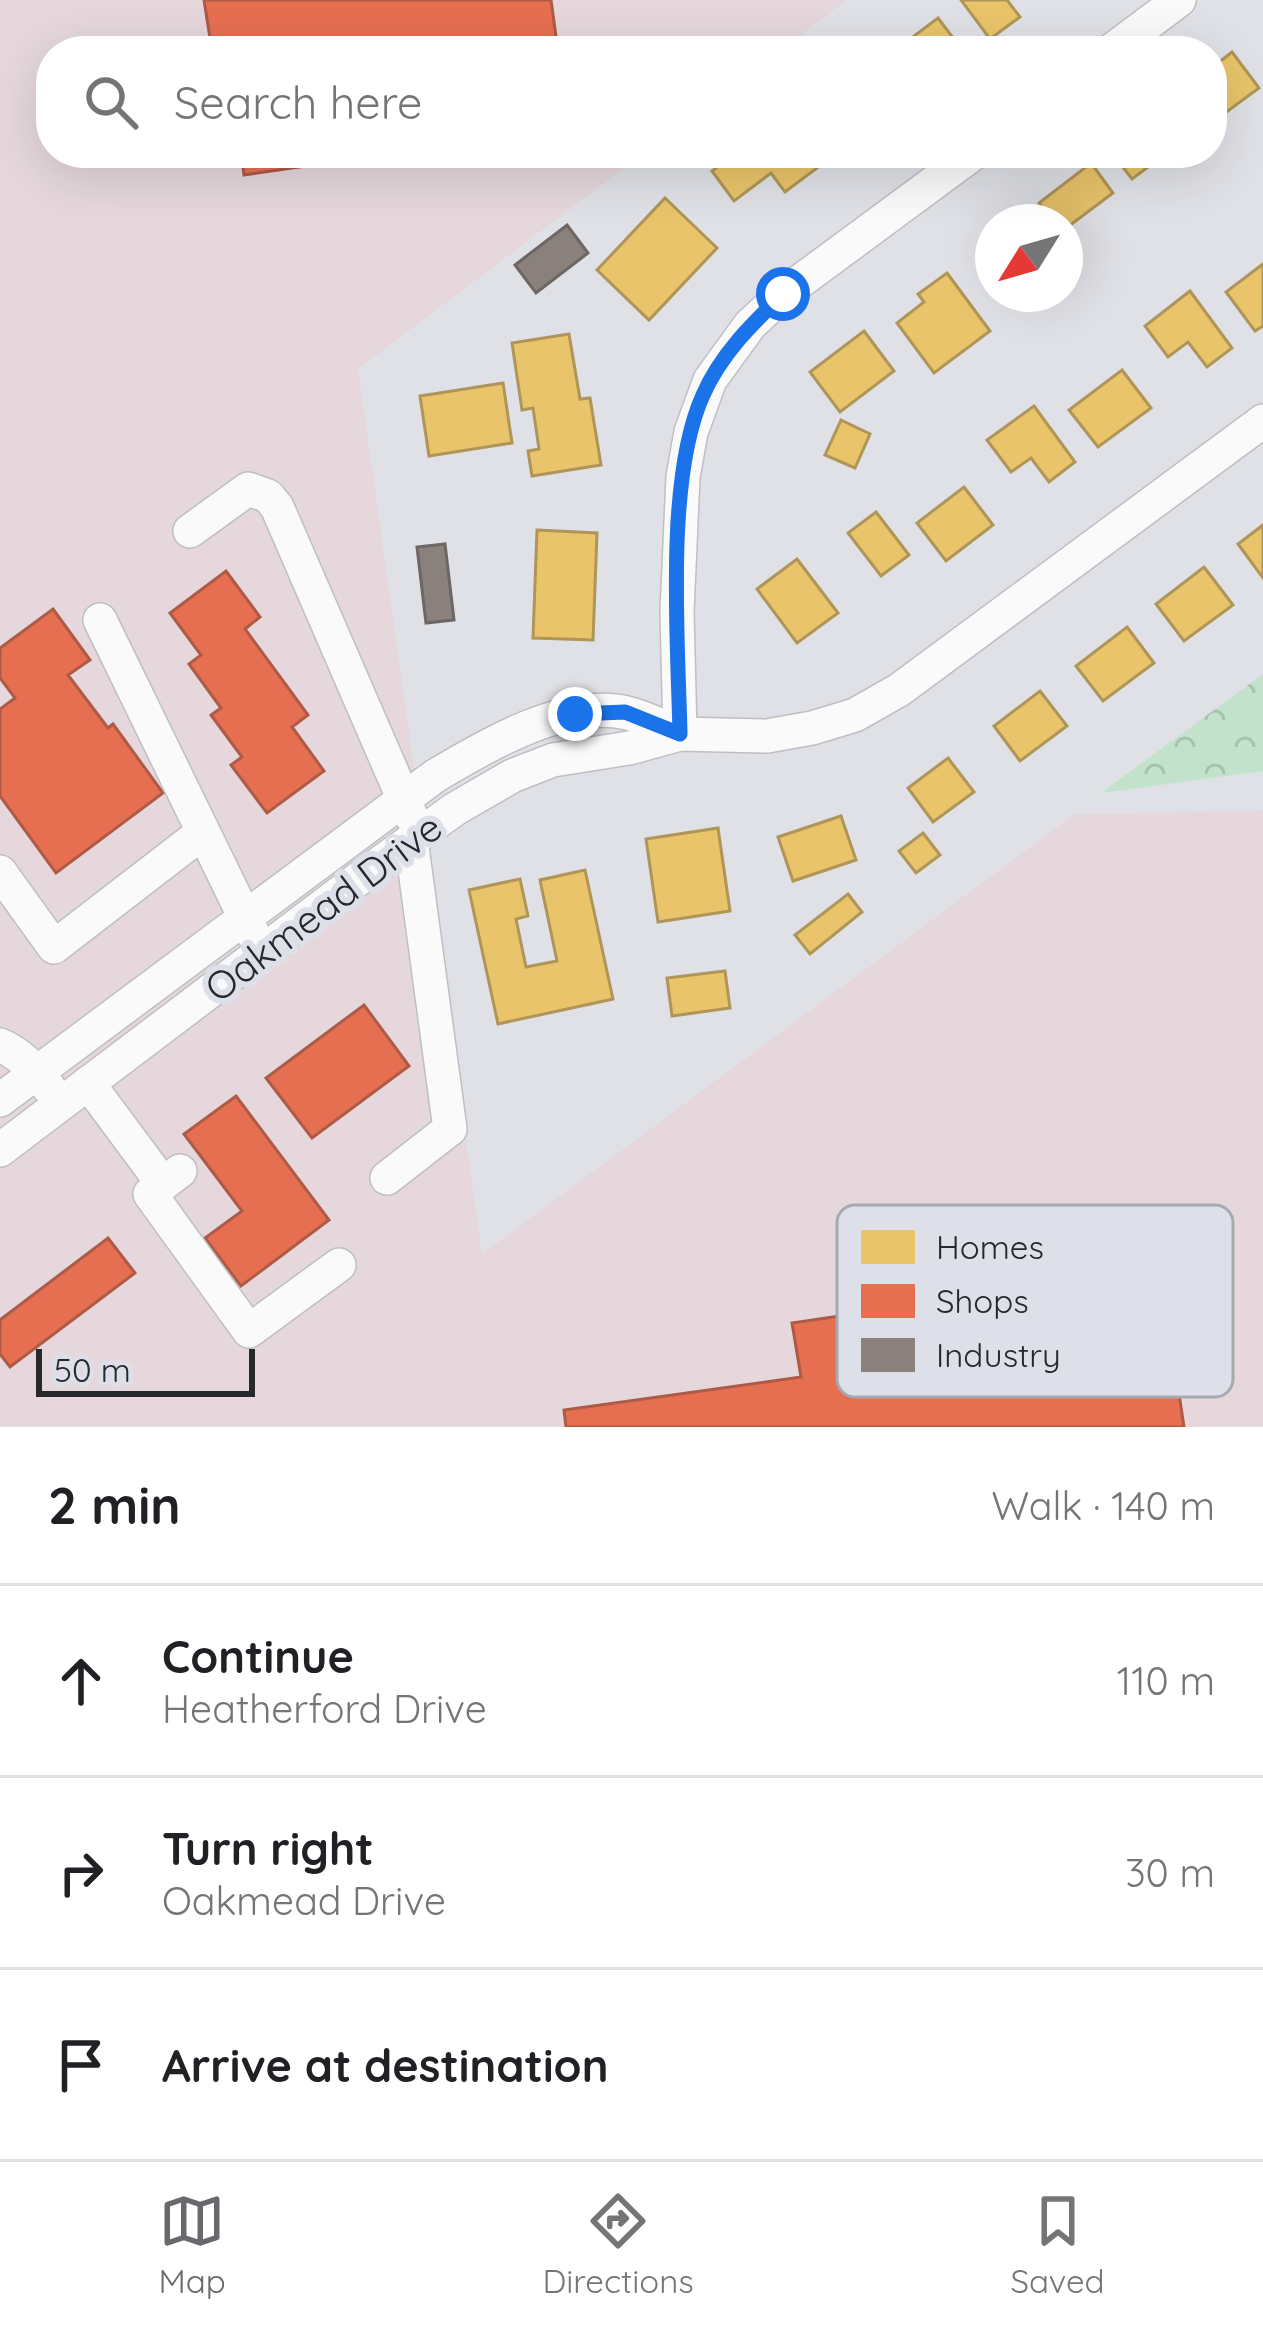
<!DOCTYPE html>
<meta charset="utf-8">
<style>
body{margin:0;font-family:Quicksand,sans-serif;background:#f2f2f2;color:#202124}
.compass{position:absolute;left:975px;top:204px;width:108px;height:108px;border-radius:50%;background:#fff;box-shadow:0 12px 48px #0002;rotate:233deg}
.scale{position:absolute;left:36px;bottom:30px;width:219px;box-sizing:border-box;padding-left:12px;border:6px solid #27282c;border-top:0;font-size:33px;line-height:42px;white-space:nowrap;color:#27282c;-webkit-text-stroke:9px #dde0e9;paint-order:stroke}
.stop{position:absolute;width:36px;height:36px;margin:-27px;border:9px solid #1a73e8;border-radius:50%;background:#fff}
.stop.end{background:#1a73e8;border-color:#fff;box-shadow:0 3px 12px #0008}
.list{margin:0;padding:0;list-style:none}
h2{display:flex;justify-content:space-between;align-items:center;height:156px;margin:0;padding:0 48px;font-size:51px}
h2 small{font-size:39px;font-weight:400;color:#757577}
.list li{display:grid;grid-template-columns:78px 1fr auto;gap:36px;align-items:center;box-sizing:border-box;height:192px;padding:0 48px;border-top:3px solid #e0e0e0}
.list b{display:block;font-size:45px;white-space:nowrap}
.list p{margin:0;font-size:39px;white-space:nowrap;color:#757577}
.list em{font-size:39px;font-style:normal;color:#757577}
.icon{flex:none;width:66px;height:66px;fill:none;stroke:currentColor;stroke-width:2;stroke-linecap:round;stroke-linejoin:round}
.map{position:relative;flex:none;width:1263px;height:1427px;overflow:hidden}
.search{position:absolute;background:#fff;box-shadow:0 12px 48px #0002;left:36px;right:36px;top:36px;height:132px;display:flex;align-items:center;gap:30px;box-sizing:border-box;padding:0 42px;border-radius:48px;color:#757577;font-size:45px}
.sheet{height:732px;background:#fff}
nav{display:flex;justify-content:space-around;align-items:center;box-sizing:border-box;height:168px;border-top:3px solid #e0e0e0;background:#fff;font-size:33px;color:#757577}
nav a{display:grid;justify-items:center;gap:6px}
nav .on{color:#68696d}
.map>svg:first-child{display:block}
.commercial{fill:#e5d7dc}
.park{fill:url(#park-crowns)}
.homes{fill:#e9c46a;stroke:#af9557;stroke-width:3}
.shops{fill:#e76f51;stroke:#ad5a46;stroke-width:3}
.industry{fill:#8a817c;stroke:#6c6664;stroke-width:3}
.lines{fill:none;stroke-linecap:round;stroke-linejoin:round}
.minor-casing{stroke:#bebfc3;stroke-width:36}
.minor{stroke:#fafafb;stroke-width:33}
.route{stroke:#1a73e8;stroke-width:15}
.labels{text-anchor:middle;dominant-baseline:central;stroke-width:12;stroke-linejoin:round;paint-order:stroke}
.street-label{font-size:39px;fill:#27282c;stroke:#dde0e9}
.key{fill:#dde0e9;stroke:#a6a9b0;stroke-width:3}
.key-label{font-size:33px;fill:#27282c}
</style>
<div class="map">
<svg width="1263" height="1427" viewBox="0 0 1263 1427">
<defs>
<pattern id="park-crowns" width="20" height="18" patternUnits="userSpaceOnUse" patternTransform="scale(3)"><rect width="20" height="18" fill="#c3e2cc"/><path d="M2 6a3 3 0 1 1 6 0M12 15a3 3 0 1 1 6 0" fill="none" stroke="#a8c2af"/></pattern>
</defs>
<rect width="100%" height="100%" fill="#e0e1e6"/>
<path class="commercial" d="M 0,0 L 847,0 L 779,51 L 51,51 L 51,153 L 644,153 L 358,369 L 482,1254 L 1075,814 L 1263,811 L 1263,1427 L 0,1427 Z"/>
<path class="park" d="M 1263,674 L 1263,771 L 1101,793 Z"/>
<g class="homes">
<path d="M 961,0 L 1007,0 L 1020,17 L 990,39 Z"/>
<path d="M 938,18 L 963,51 L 894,51 Z"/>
<path d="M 1232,52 L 1259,88 L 1217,119 L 1212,112 L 1212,68 Z"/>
<path d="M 736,153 L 800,153 L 805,159 L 812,154 L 821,165 L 785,192 L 771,173 L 734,201 L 712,171 Z"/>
<path d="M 1112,153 L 1167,153 L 1132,179 Z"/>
<path d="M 1091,163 L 1113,193 L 1065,229 L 1065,222 L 1053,222 L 1039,203 Z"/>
<path d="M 665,198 L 717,248 L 649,320 L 597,270 Z"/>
<path d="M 1263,264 L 1263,326 L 1255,331 L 1226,292 Z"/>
<path d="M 947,273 L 990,331 L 934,373 L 897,323 L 924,302 L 918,294 Z"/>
<path d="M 1190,291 L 1232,348 L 1207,367 L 1188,342 L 1168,357 L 1145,326 Z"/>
<path d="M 864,331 L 894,371 L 840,412 L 810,372 Z"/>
<path d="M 569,334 L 580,399 L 590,398 L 601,465 L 532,476 L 528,451 L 539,449 L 533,408 L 522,410 L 512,343 Z"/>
<path d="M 1122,370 L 1151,408 L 1098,447 L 1069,410 Z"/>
<path d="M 503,383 L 512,443 L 429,456 L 420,396 Z"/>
<path d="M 1034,406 L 1075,462 L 1049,482 L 1031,458 L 1011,472 L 987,440 Z"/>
<path d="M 841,420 L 870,434 L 855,468 L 825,455 Z"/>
<path d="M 964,487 L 993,525 L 946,561 L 917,523 Z"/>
<path d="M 876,512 L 909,555 L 881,576 L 848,533 Z"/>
<path d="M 1263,525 L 1263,578 L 1238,544 Z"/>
<path d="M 537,530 L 597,533 L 593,640 L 533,638 Z"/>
<path d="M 797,559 L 838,613 L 797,643 L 757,589 Z"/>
<path d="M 1204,567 L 1233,605 L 1184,641 L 1156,604 Z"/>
<path d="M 1127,627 L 1154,663 L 1103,701 L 1076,666 Z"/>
<path d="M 1040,691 L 1067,726 L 1020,761 L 994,726 Z"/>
<path d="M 948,758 L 974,792 L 933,822 L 908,788 Z"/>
<path d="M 841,816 L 856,860 L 793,881 L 778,837 Z"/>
<path d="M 718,828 L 730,911 L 658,922 L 646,839 Z"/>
<path d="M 923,833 L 940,855 L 916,873 L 899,851 Z"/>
<path d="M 585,870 L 613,999 L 498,1024 L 469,890 L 520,879 L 528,916 L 516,919 L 526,967 L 557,961 L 540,880 Z"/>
<path d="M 848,894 L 862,912 L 810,954 L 795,935 Z"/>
<path d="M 725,971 L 730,1008 L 672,1016 L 667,978 Z"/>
</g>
<g class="shops">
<path d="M 204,0 L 551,0 L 558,51 L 212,51 Z"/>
<path d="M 241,153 L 397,153 L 244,175 Z"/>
<path d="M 226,571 L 260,617 L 245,629 L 308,715 L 292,727 L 324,771 L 267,813 L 231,765 L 242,757 L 211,715 L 221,708 L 189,664 L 201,655 L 170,613 Z"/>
<path d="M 53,609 L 90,660 L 68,675 L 108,728 L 113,724 L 163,793 L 56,873 L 0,796 L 0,709 L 15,698 L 0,678 L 0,648 Z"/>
<path d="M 364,1005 L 409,1066 L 312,1138 L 266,1078 Z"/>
<path d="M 236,1096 L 329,1220 L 241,1286 L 205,1238 L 242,1211 L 184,1134 Z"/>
<path d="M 108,1238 L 135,1273 L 10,1367 L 0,1354 L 0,1320 Z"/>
<path d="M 949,1300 L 956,1353 L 1168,1320 L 1184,1427 L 566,1427 L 564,1410 L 801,1377 L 792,1323 Z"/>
</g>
<g class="industry">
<path d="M 567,225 L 588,253 L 536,293 L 515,265 Z"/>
<path d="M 445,544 L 454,620 L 426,623 L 417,547 Z"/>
</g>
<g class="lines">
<defs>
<g id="minor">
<path d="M 1111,51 L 1179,0"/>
<path d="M 190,531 L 248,489 L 268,496 L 277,507 L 411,816"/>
<path d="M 100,620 L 253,934"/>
<path d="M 680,734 L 677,612 L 683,477 L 691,432 L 710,380 L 750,325 L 783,294 L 974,153"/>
<path d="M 0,872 L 54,947 L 202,833"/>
<path d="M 0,1045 C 21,1054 36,1070 49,1088"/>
<path d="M 88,1083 L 163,1184 L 180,1171"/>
<path d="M 0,1100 L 435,776 C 485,746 566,698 627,713 C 645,717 663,727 680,734"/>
<path d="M 0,1150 L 365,874 L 455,809 L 512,776 L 553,760 L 629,748 L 680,734 L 767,736 L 812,728 L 855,715 L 899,690 L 1263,421"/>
<path d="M 387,1178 L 450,1129 L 411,840"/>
<path d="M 163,1184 L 150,1194 L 249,1331 L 339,1265"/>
</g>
</defs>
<use href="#minor" class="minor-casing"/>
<use href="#minor" class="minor"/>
</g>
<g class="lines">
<path class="route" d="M 575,714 L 625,712 L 680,734 C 678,640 665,479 703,395 C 721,354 752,324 783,294"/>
</g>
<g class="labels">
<g class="street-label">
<text transform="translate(323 907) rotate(-37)">Oakmead Drive</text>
</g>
</g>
<rect x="837" y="1205" width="396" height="192" rx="18" class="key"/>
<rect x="861" y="1230" width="54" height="34" fill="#e9c46a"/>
<rect x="861" y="1284" width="54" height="34" fill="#e76f51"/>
<rect x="861" y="1338" width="54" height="34" fill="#8a817c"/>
<g class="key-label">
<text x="936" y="1259">Homes</text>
<text x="936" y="1313">Shops</text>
<text x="936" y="1367">Industry</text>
</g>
</svg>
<svg class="compass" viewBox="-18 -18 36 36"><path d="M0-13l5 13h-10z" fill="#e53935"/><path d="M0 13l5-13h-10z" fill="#757577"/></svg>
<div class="scale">50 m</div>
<div class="stop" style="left:783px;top:294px"></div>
<div class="stop end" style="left:575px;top:714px"></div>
<div class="search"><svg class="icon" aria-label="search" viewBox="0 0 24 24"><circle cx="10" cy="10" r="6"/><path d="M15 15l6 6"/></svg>Search here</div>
</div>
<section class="sheet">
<h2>2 min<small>Walk · 140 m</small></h2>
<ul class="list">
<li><svg class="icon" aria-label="ahead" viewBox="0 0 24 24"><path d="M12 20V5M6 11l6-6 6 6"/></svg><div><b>Continue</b><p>Heatherford Drive</p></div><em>110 m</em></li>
<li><svg class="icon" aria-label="right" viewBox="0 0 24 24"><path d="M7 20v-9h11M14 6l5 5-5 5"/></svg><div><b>Turn right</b><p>Oakmead Drive</p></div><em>30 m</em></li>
<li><svg class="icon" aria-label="arrive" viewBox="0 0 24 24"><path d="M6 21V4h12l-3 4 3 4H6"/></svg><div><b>Arrive at destination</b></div></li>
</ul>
</section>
<nav>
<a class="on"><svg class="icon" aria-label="map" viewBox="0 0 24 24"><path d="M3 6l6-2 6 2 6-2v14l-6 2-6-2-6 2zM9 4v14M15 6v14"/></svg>Map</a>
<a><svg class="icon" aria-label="directions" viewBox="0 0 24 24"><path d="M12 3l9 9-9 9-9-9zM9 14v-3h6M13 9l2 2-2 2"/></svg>Directions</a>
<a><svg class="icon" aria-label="saved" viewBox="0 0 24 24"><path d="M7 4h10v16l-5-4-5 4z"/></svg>Saved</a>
</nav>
